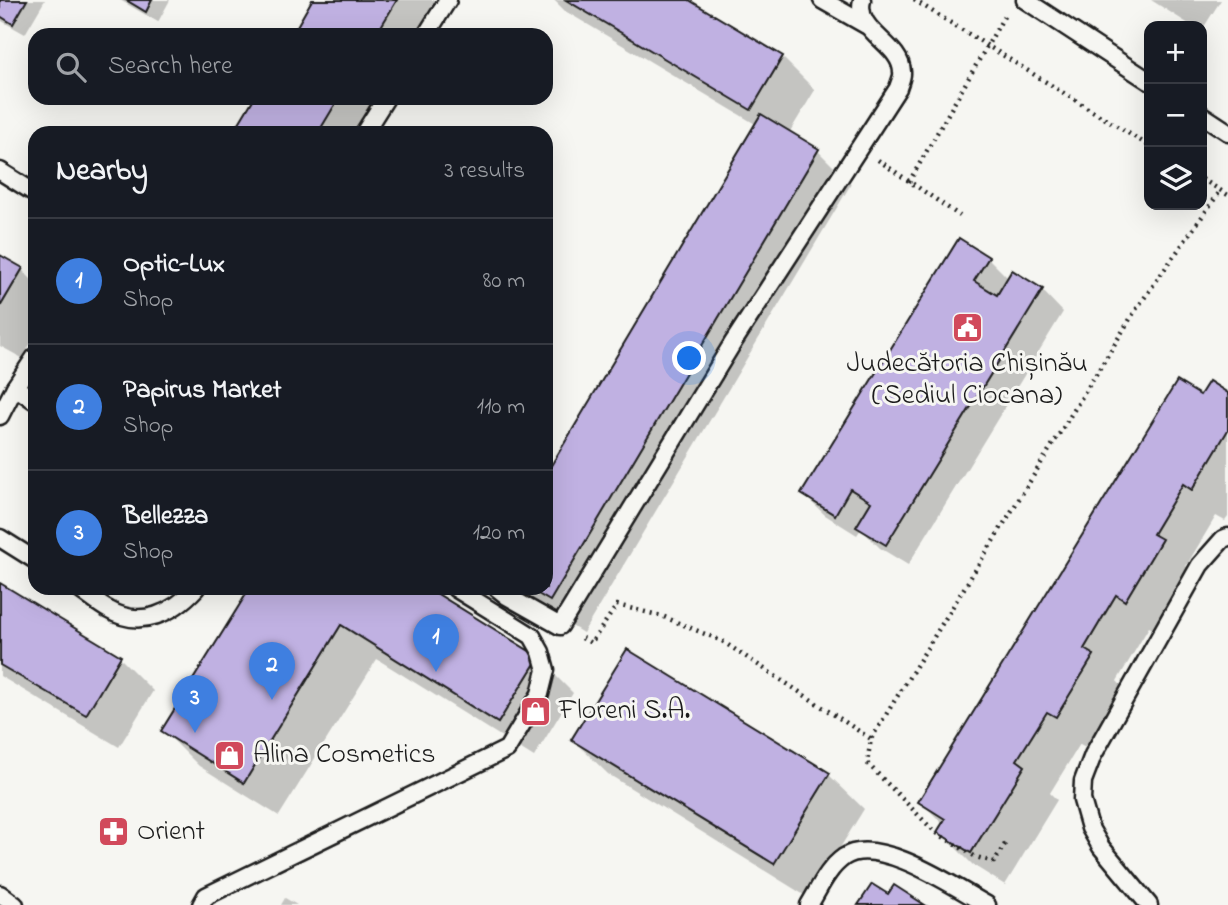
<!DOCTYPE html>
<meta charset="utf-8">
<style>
body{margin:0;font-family:"Indie Flower",sans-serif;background:#20242c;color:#f1f3f6}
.controls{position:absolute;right:21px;top:21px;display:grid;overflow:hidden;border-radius:14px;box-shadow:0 7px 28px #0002}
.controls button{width:63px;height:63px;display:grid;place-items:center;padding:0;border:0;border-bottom:2px solid #363941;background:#171b24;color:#f1f3f6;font:35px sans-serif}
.you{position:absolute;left:690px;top:359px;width:24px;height:24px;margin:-18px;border:5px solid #fff;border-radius:50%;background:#1a73e8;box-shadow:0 0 0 10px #1a73e833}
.badge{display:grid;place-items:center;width:46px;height:46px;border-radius:50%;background:#1a73e8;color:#fff;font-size:23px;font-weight:700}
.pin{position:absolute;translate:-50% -58px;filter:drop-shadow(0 2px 4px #0008)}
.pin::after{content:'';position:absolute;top:37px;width:24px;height:21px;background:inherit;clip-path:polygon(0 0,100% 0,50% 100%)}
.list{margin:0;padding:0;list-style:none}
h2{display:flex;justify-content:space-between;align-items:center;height:91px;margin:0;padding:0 28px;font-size:30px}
h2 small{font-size:23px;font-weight:400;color:#9ea1a6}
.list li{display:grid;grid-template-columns:46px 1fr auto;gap:21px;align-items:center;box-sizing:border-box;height:126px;padding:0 28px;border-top:2px solid #363941}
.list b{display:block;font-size:26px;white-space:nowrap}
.list p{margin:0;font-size:23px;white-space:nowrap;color:#9ea1a6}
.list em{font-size:23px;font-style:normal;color:#9ea1a6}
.icon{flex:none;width:38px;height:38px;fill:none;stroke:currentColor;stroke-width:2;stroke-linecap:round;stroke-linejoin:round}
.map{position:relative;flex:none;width:1228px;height:905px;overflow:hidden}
.search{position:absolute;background:#171b24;box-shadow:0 7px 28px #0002;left:28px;top:28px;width:525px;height:77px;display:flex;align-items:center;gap:18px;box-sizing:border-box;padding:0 24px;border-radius:21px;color:#9ea1a6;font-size:26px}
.panel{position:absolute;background:#171b24;box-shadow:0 7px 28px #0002;left:28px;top:126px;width:525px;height:469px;border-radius:21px}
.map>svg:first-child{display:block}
.shadow{fill:#0003}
.building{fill:#c0b1e2;stroke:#1c1c1c;stroke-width:2}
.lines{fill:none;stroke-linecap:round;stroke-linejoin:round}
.lane-casing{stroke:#1c1c1c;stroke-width:21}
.path{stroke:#1c1c1c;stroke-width:4.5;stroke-dasharray:2 5;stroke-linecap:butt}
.lane{stroke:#f6f6f2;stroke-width:16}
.labels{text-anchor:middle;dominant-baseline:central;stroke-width:6;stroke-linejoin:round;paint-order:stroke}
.poi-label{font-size:28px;fill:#1c1c1c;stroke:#f6f6f2;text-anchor:start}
</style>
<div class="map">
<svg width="1228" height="905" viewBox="0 0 1228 905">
<rect width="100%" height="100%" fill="#f6f6f2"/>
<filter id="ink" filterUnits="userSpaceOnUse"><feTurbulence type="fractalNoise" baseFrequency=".0143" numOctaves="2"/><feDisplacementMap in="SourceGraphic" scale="14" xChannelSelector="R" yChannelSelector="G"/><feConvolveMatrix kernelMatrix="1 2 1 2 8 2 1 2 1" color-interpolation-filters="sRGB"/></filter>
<g filter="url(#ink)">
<g class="shadow">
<path d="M 0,0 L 45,0 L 25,34 L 0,20 Z"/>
<path d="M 120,0 L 170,0 L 158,22 Z"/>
<path d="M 315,0 L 449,0 L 428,35 L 294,35 Z"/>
<path d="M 554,0 L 686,0 L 782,57 L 815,90 L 789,133 L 818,151 L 851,184 L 583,633 L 526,598 L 515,588 L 546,588 L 546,477 L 757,125 L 565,11 Z"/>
<path d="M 1151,0 L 1221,0 L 1202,30 L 1202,26 L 1192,26 Z"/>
<path d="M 256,98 L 391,98 L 370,133 L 235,133 Z"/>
<path d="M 0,257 L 22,270 L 35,283 L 35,336 L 22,358 L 0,346 Z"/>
<path d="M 988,258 L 1009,279 L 1042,290 L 1063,312 L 908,565 L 880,548 L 861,529 L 857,535 L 825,515 L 803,494 Z"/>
<path d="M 1228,395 L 1228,517 L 1225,521 L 1216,516 L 1186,566 L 1193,573 L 1158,632 L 1149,627 L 1117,681 L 1125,690 L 1089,749 L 1080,744 L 1050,793 L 1057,800 L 1005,885 L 973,865 L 940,832 L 944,825 L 921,802 L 1200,397 Z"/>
<path d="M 0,585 L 120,658 L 153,691 L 119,747 L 0,676 Z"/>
<path d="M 252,588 L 425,588 L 538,658 L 573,693 L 534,757 L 377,659 L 279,816 L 199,766 L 164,731 Z"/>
<path d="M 573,740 L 829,775 L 864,809 L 809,898 L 608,774 Z"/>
<path d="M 285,898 L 297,905 L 281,905 Z"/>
</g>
<g class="building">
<path d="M 0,0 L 27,0 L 13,24 L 0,16 Z"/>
<path d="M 126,0 L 152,0 L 146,12 Z"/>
<path d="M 312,0 L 397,0 L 376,35 L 292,35 Z"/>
<path d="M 566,0 L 689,0 L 783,56 L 751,110 Z"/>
<path d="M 254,98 L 339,98 L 318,133 L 233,133 Z"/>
<path d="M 761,114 L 819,149 L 550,601 L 528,588 L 546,588 L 546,474 Z"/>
<path d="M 959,238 L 989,257 L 974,281 L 997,295 L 1012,270 L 1043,289 L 886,545 L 856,527 L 871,502 L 850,489 L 835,515 L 801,494 Z"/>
<path d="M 0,255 L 23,268 L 0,307 Z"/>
<path d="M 1177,381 L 1200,395 L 1209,381 L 1228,393 L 1228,430 L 1192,490 L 1183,484 L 1153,534 L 1162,539 L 1125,601 L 1116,595 L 1084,649 L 1094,655 L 1056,717 L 1047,712 L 1017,760 L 1025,766 L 971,853 L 937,832 L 945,819 L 918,802 Z"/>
<path d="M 0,583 L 121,656 L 86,715 L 0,665 Z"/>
<path d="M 250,588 L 428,588 L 539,657 L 498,723 L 341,625 L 244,783 L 161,731 Z"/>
<path d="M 627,649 L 830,773 L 774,864 L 571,740 Z"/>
<path d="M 872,884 L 888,894 L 894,885 L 925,905 L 858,905 Z"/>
</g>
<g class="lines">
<defs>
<g id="lane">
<path d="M 822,0 L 866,25"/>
<path d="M 1025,0 L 1149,81"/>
<path d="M 426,35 L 448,0"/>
<path d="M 1202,115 L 1228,132"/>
<path d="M 364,133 L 386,98"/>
<path d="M 0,171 L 35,193"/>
<path d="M 15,387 L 35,401"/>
<path d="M 0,416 L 15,387 L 35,357"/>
<path d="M 0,538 L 35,560"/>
<path d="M 77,588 C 88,595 98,604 109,610 C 141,629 173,613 196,588"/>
<path d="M 497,588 L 507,596 L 560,626 L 734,341 L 898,88 C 899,84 903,76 902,72 C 901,43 854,32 862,0"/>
<path d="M 0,894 L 15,905"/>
<path d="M 201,905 L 206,896 L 507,749 L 540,694 L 546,670 L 541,652 L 532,636 L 455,588"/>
<path d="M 809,905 C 819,889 827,869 844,857 C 878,834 956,888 987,905"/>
<path d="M 1149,905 L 1101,847 L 1090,828 L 1082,800 L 1083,781 L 1093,755 L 1200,565 L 1223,539 L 1228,537"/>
</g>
</defs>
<use href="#lane" class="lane-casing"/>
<g class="path">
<path d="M 914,0 L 1149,146"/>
<path d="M 878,160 L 960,216"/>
<path d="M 1202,179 L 1228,195"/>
<path d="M 909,182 L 1006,13"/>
<path d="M 582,638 L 591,643 L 617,605 L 662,616 L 722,641 L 871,739"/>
<path d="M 1005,844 L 994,862 L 976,857 L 935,832 L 867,763 L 871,739 L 1135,311 L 1221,190"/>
</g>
<use href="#lane" class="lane"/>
</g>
</g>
<defs>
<symbol id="civic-square" viewBox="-11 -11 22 22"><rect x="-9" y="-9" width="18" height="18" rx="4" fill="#d1495b" stroke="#f6f6f2"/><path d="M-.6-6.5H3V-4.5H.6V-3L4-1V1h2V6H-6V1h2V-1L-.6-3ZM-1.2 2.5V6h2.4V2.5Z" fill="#fff"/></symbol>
<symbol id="shop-square" viewBox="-11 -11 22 22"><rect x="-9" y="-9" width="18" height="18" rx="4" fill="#d1495b" stroke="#f6f6f2"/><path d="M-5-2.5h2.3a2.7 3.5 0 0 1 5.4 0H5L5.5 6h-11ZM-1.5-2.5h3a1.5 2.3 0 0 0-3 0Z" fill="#fff"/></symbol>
<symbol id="pharmacy-square" viewBox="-11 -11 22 22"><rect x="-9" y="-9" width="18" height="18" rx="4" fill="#d1495b" stroke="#f6f6f2"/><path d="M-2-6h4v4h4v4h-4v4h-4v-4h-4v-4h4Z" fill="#fff"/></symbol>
</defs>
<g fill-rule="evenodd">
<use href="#civic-square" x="950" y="310" width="35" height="35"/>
<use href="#shop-square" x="518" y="694" width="35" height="35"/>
<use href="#shop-square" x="212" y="738" width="35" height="35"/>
<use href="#pharmacy-square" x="96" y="814" width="35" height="35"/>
</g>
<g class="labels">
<g class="poi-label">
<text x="967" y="364" text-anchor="middle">Judecătoria Chișinău<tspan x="967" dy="32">(Sediul Ciocana)</tspan></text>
<text x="559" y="711">Floreni S.A.</text>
<text x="253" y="755">Alina Cosmetics</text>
<text x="137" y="832">Orient</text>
</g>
</g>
</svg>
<div class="controls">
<button>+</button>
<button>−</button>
<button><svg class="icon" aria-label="layers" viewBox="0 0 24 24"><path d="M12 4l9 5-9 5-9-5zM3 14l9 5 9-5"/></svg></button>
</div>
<div class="you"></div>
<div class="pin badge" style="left:436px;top:672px;background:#3f7fe0">1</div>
<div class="pin badge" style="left:272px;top:700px;background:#3f7fe0">2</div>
<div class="pin badge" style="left:195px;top:733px;background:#3f7fe0">3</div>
<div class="search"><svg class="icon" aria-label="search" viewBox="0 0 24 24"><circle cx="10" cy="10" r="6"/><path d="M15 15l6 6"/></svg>Search here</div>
<section class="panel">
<h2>Nearby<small>3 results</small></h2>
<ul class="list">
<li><span class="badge" style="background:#3f7fe0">1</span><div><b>Optic-Lux</b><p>Shop</p></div><em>80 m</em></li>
<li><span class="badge" style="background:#3f7fe0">2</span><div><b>Papirus Market</b><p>Shop</p></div><em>110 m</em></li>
<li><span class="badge" style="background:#3f7fe0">3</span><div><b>Bellezza</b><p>Shop</p></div><em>120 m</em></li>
</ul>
</section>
</div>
